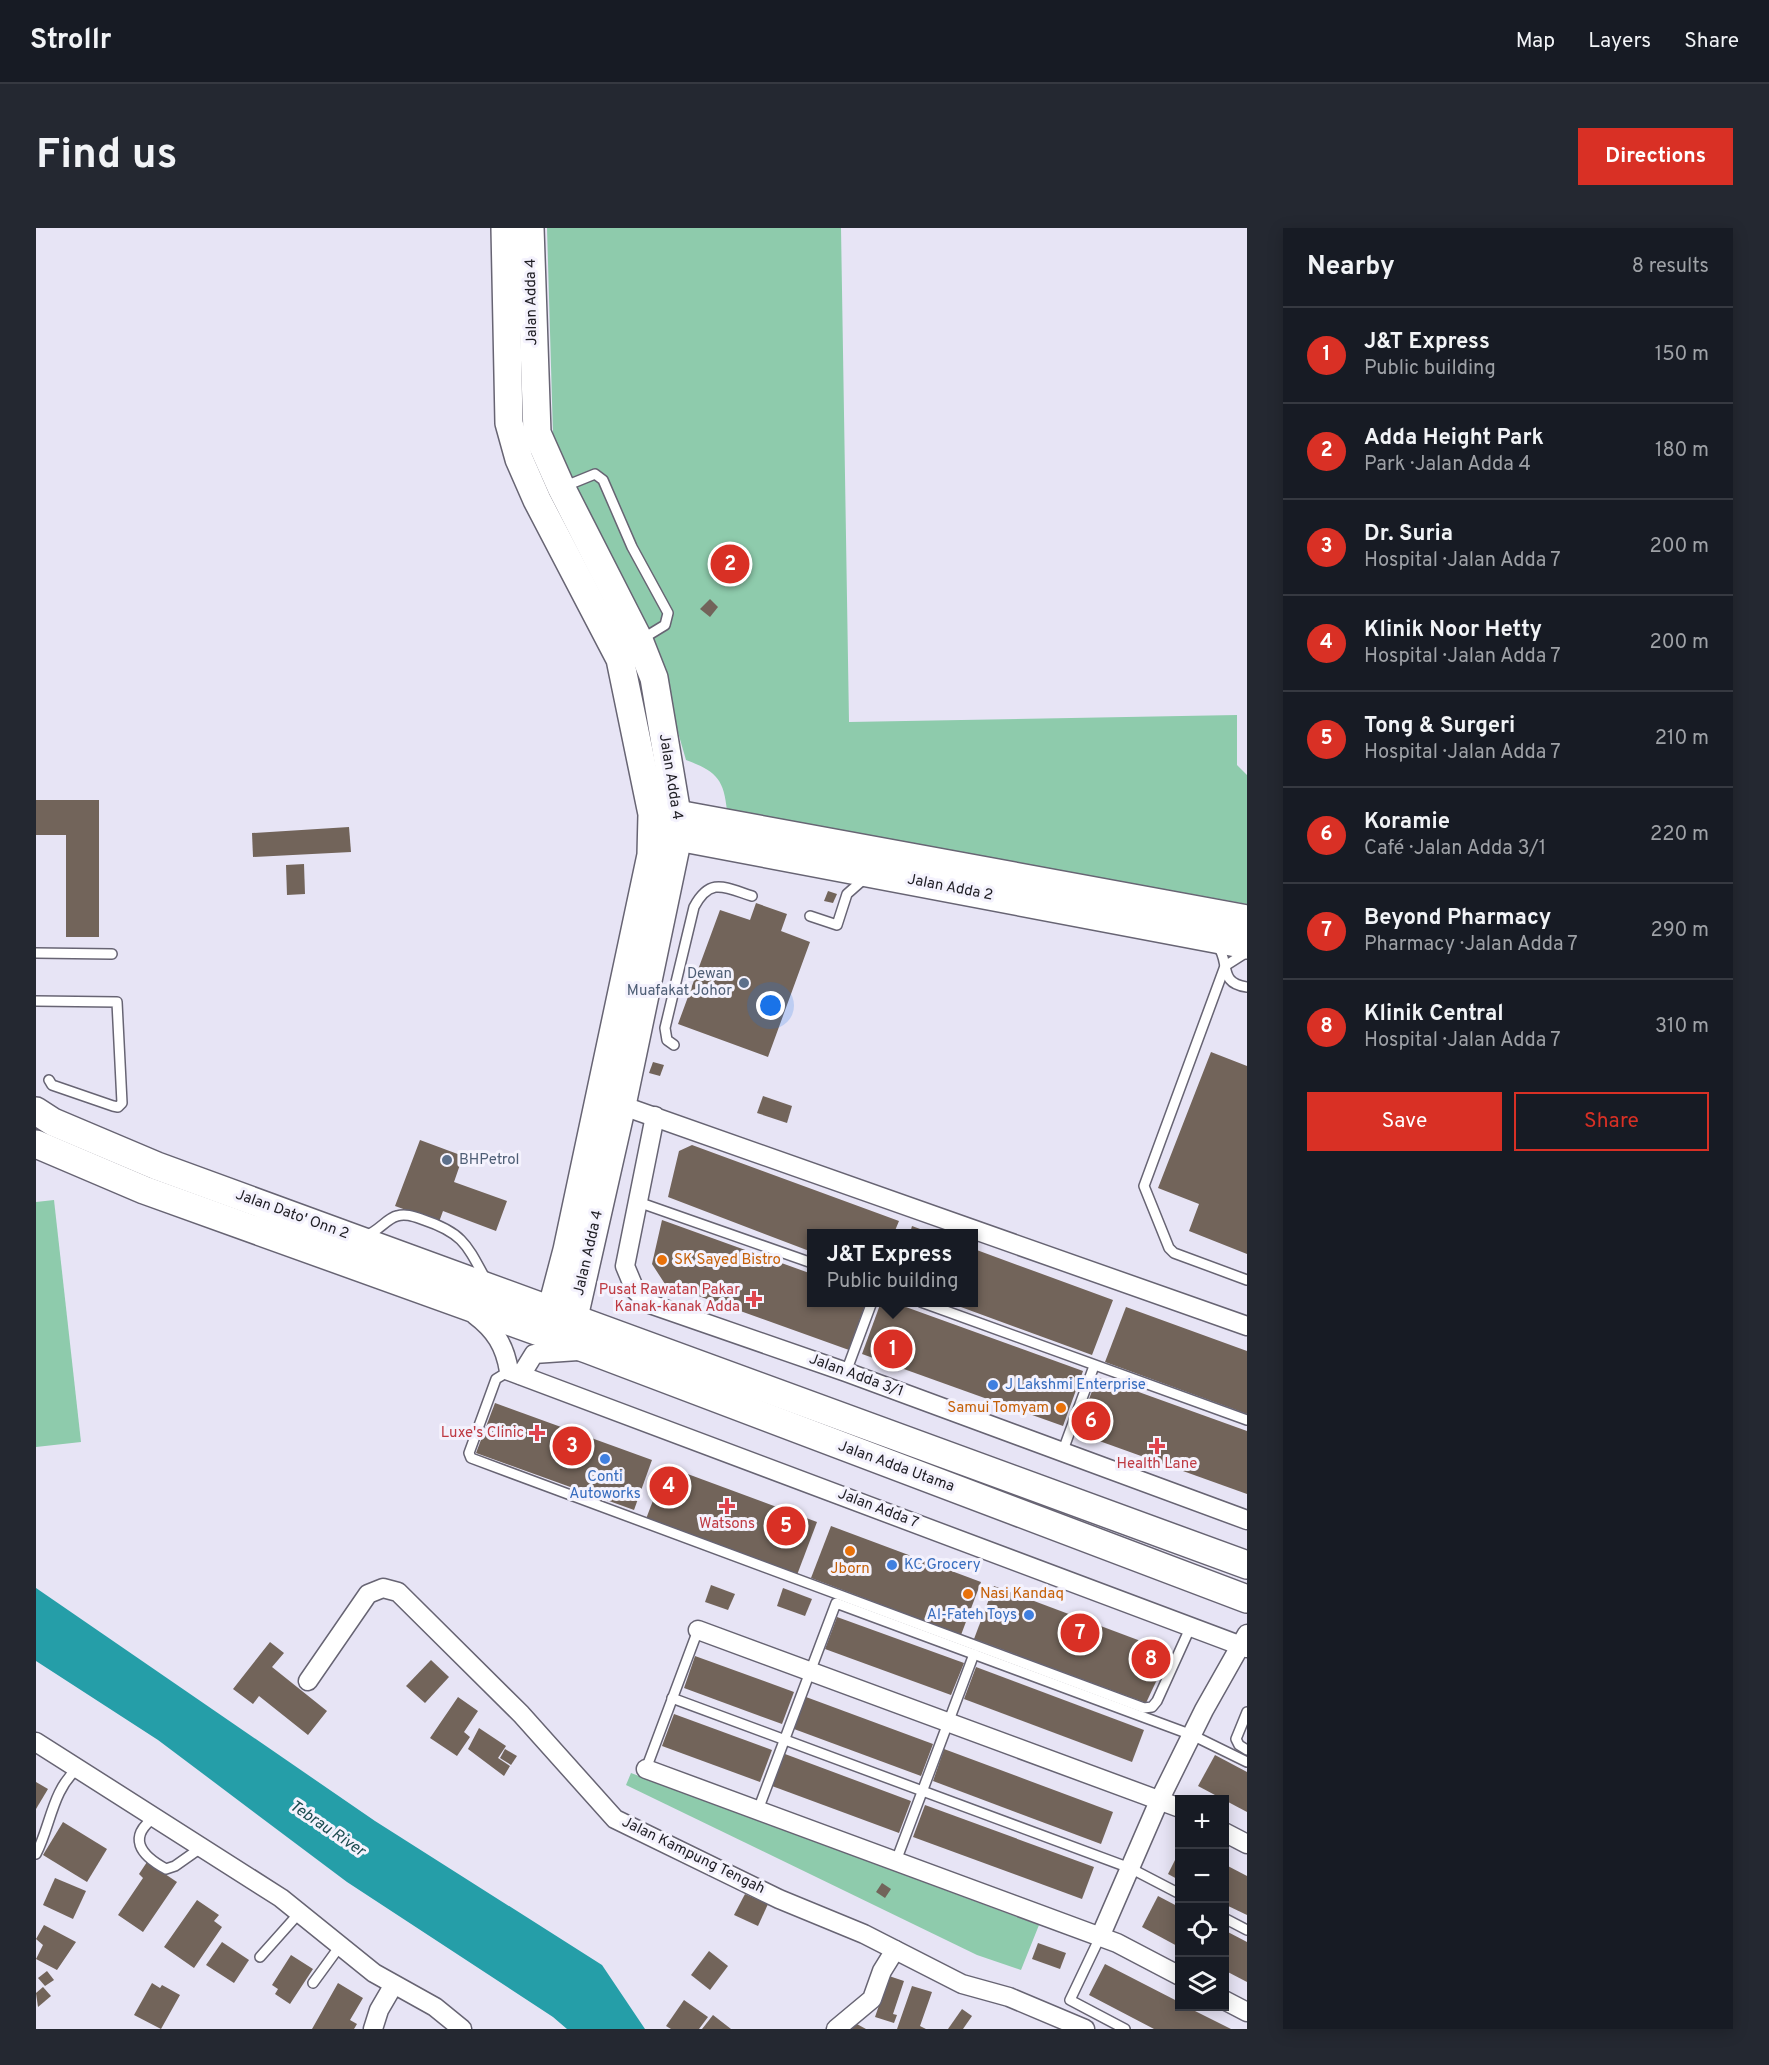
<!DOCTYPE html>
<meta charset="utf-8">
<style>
body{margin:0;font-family:Overpass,sans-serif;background:#242831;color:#f1f3f6}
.controls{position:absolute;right:18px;bottom:18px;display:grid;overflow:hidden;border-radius:0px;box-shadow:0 3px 15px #0003}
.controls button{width:54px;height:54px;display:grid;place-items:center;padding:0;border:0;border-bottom:2px solid #363941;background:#171b24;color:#f1f3f6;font:30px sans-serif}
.you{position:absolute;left:735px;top:778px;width:21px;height:21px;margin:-15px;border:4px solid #fff;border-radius:50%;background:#1a73e8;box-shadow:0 0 0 9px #1a73e833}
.badge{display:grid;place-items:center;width:39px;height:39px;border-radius:50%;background:#d93025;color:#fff;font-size:20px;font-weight:700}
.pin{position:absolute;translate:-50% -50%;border:3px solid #fff;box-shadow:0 2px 6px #0006}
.popup{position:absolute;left:771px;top:1001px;width:171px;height:78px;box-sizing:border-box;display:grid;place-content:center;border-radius:0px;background:#171b24;filter:drop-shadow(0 2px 4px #0005);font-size:20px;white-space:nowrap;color:#9ea1a6}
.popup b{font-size:22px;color:#f1f3f6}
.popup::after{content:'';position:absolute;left:50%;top:100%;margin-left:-12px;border:12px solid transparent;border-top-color:#171b24}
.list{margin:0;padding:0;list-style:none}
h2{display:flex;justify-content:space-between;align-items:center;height:78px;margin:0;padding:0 24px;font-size:26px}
h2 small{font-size:20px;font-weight:400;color:#9ea1a6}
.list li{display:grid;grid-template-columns:39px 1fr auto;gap:18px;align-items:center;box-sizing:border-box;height:96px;padding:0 24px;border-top:2px solid #363941}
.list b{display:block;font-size:22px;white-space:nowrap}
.list p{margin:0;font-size:20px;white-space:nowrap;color:#9ea1a6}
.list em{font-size:20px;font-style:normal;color:#9ea1a6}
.actions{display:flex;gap:12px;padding:18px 24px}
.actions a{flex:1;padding:14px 0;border:2px solid #d93025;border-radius:0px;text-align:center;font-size:21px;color:#d93025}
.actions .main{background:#d93025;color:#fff}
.icon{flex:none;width:33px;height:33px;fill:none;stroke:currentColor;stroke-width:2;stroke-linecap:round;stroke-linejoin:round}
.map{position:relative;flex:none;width:1211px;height:1801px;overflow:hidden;border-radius:0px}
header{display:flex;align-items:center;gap:36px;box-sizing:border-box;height:84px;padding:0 30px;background:#171b24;border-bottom:2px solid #363941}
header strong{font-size:28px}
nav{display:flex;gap:33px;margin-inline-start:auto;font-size:21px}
.intro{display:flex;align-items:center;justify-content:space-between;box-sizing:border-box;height:144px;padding:0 36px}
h1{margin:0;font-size:42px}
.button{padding:15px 27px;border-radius:0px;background:#d93025;color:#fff;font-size:21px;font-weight:700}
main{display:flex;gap:36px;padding:0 36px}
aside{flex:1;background:#171b24;border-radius:0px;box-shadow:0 3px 15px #0003}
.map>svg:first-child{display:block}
.green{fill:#8ecbac}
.water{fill:#259ea8}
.building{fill:#72645a}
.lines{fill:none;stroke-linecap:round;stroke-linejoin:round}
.lane-casing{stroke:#676473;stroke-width:12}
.street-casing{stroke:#676473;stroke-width:21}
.secondary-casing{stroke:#676473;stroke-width:30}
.lane{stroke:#fff;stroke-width:9}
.street{stroke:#fff;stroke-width:18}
.secondary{stroke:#fff;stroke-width:27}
.service-dot{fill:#5c6f8a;stroke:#f4f2fd;stroke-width:2}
.food-dot{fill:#e8710a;stroke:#f4f2fd;stroke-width:2}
.health-dot{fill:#e0444e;stroke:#f4f2fd;stroke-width:2}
.shop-dot{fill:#3f7fe0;stroke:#f4f2fd;stroke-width:2}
.labels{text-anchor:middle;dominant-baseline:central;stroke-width:6;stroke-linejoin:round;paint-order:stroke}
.street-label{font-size:15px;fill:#1e1d23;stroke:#f4f2fd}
.service-label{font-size:15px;fill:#4e5e75;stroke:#f4f2fd;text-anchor:end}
.food-label{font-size:15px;fill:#c56008;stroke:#f4f2fd;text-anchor:start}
.health-label{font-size:15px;fill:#be3a42;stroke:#f4f2fd;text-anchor:end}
.shop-label{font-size:15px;fill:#366cbe;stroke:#f4f2fd;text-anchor:start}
.water-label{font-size:16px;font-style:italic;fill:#1a4b4f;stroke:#f4f2fd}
</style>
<header>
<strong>Strollr</strong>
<nav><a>Map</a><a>Layers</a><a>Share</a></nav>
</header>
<div class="intro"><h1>Find us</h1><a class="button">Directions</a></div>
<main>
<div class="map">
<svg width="1211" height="1801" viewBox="0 0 1211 1801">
<rect width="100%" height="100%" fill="#e7e4f5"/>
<g class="green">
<path d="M 511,0 L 805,0 L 813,494 L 1201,487 L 1201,537 L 1211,547 L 1211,676 L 691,583 C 688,551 680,543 650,532 L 616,414 L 537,258 L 517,207 Z"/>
<path d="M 18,972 L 45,1214 L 0,1219 L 0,974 Z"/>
<path d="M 595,1545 L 1003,1697 L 985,1742 L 941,1727 L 590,1557 Z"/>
</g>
<path class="water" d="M 0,1360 L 339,1593 L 566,1737 L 609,1801 L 531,1801 L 517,1789 L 311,1654 L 122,1512 L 0,1433 Z"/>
<g class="building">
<path d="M 674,371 L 682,379 L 674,389 L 664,381 Z"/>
<path d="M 0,572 L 63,572 L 63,709 L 30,709 L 30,607 L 0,607 Z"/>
<path d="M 313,599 L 315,624 L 217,629 L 216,605 Z"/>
<path d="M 268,636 L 269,666 L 251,667 L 250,637 Z"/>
<path d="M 792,663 L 801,666 L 797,675 L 788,673 Z"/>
<path d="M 720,675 L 751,686 L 745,703 L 774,714 L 732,829 L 642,796 L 684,682 L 714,692 Z"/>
<path d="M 1175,824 L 1211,838 L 1211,1026 L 1153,1003 L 1163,976 L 1122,960 Z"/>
<path d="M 617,834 L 628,837 L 624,848 L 613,845 Z"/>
<path d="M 727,868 L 756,878 L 751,895 L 721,885 Z"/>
<path d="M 384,912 L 427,928 L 418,954 L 471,973 L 460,1003 L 407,983 L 403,994 L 359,978 Z"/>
<path d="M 656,917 L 863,993 L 858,1005 L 776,1005 L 776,1024 L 632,969 L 643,923 Z"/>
<path d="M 626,992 L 776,1046 L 776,1074 L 830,1074 L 813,1122 L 629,1056 L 616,1036 Z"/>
<path d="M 876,998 L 895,1005 L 874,1005 Z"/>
<path d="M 938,1021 L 1077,1072 L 1056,1127 L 914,1075 L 938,1074 Z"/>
<path d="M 845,1074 L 856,1074 L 1047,1143 L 1027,1198 L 826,1126 Z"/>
<path d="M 1090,1079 L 1211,1123 L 1211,1186 L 1069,1134 Z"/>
<path d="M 1061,1149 L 1211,1203 L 1211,1266 L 1041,1205 Z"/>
<path d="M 459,1175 L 616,1232 L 598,1282 L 440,1225 Z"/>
<path d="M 630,1238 L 781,1294 L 761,1347 L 610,1291 Z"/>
<path d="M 795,1298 L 945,1354 L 925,1407 L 775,1350 Z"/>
<path d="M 675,1357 L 699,1366 L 692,1382 L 669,1374 Z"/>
<path d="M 958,1358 L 1134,1424 L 1110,1475 L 938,1411 Z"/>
<path d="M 747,1360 L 776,1371 L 769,1388 L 741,1378 Z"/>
<path d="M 801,1389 L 928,1435 L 915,1467 L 789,1421 Z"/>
<path d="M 234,1414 L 248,1425 L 236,1439 L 291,1483 L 272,1507 L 223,1468 L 217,1476 L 197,1461 Z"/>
<path d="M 659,1428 L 758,1464 L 746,1496 L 648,1460 Z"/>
<path d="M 395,1432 L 413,1449 L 389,1475 L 370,1458 Z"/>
<path d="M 940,1439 L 1108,1502 L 1096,1534 L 928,1471 Z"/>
<path d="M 422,1469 L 442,1483 L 428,1504 L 434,1509 L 421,1528 L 394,1510 Z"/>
<path d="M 770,1469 L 897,1516 L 885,1548 L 758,1501 Z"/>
<path d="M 638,1486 L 736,1522 L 724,1554 L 626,1518 Z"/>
<path d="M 443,1500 L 470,1518 L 462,1530 L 474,1538 L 468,1548 L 432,1521 Z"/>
<path d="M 469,1521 L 481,1528 L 475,1537 L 464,1530 Z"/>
<path d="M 908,1521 L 1077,1584 L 1065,1616 L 897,1553 Z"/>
<path d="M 749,1526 L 875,1573 L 863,1605 L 736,1558 Z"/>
<path d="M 1179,1527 L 1211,1544 L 1211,1584 L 1162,1558 Z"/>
<path d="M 0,1554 L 12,1561 L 0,1581 Z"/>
<path d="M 889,1577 L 1058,1639 L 1046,1671 L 877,1609 Z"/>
<path d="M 27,1594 L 71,1621 L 51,1654 L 7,1627 Z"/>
<path d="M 1143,1624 L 1143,1652 L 1132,1646 Z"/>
<path d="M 111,1634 L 141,1654 L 107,1704 L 82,1687 L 107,1650 L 103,1646 Z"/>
<path d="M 1188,1636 L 1211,1648 L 1211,1687 L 1188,1676 Z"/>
<path d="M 19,1650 L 50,1663 L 37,1691 L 7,1677 Z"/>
<path d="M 846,1655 L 855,1661 L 849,1670 L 840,1664 Z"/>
<path d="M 709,1666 L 732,1676 L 722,1698 L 698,1687 Z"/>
<path d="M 1122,1668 L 1143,1679 L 1143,1719 L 1106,1699 Z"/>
<path d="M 161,1672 L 183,1687 L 178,1693 L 186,1699 L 158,1740 L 128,1719 Z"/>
<path d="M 8,1697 L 40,1714 L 21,1742 L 0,1731 L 7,1717 L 0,1711 Z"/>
<path d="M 1188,1702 L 1211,1714 L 1211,1754 L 1188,1742 Z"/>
<path d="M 186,1714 L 213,1732 L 198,1755 L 170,1737 Z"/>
<path d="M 1002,1715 L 1030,1725 L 1024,1741 L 996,1731 Z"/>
<path d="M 673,1723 L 692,1738 L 674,1762 L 655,1747 Z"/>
<path d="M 255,1727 L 277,1741 L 254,1776 L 239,1766 L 242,1761 L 236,1757 Z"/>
<path d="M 1069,1736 L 1143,1774 L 1143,1779 L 1151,1779 L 1195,1801 L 1118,1801 L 1053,1767 Z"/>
<path d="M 11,1743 L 18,1752 L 9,1758 L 2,1750 Z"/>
<path d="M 853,1748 L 868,1753 L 857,1786 L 861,1787 L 858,1795 L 839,1789 Z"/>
<path d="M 116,1755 L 124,1760 L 126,1757 L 144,1767 L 125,1801 L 98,1787 Z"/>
<path d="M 302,1755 L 327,1770 L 314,1792 L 321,1796 L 318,1801 L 276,1801 Z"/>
<path d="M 876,1758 L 896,1764 L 884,1798 L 890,1801 L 861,1801 Z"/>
<path d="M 7,1759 L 15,1768 L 2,1779 L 0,1765 Z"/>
<path d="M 648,1772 L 672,1789 L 663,1801 L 635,1801 L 630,1798 Z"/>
<path d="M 926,1781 L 936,1788 L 927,1801 L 912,1801 Z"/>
<path d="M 677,1787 L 695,1801 L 666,1801 Z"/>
<path d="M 819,1795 L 830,1801 L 816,1801 Z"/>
</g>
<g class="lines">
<defs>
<g id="lane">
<path d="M 527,259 L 559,246 L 567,252 L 596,319 L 632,385 L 629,397 L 606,411"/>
<path d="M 774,688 L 801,697 L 811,666 L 828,651"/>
<path d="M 1181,717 C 1195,734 1181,755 1211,759"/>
<path d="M 1211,724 L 1189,738 L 1108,958 L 1133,1020 L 1138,1025 L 1211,1052"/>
<path d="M 0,725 L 76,726"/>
<path d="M 0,773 L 81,774 L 86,875 L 82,879 L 77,878 L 16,857 L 13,852"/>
<path d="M 638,817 L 631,812 L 629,800 L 658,679 C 674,649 688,659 716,668"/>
<path d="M 602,974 L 776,1035"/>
<path d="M 329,1008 C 342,1004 351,990 361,988 C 370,985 379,989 388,992 C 427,1005 431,1017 450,1052"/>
<path d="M 885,1074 L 1211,1192"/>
<path d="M 473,1143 L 460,1151 L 433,1225 L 435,1230 L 1108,1480 L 1116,1479 L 1121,1473 L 1155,1398"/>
<path d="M 810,1144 L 836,1074"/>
<path d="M 1026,1225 L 1058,1138"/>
<path d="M 636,1470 L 1094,1640 L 1144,1666"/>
<path d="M 1211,1484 L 1200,1511 L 1203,1517 L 1211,1522"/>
<path d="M 610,1541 L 662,1402"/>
<path d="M 722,1582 L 800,1375 L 1156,1507 L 1211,1534"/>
<path d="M 119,1589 C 91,1609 104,1627 130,1641 L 139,1638 L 166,1619"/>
<path d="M 0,1626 C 15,1597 16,1562 42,1540"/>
<path d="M 860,1633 L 938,1426"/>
<path d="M 1188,1690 L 1211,1702"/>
<path d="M 1064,1709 L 1034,1772 L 1089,1801"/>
<path d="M 224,1729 L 265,1683"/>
<path d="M 277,1755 L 304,1718"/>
</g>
<g id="street">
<path d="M 576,874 L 1211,1098"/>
<path d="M 619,888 L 589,1038 L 599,1062 L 614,1076 L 810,1144 L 1211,1292"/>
<path d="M 439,1087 C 459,1102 469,1118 473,1143 L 1211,1420"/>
<path d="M 485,1147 L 498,1126 L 542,1123"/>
<path d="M 662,1402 L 1144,1580"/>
<path d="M 272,1453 L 332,1366 L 347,1360 L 362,1364 L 485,1486 L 579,1591 L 743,1671 L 828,1706 L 926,1756 L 973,1769 L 1049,1801"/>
<path d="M 0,1514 L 245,1670 L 338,1745 L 399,1779 L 426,1801"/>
<path d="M 610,1541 L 1081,1715 L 1144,1748"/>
<path d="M 1188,1604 L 1211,1616"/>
<path d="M 1064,1709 L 1123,1573 L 1168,1482 L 1211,1406"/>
<path d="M 1188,1772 L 1211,1784"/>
<path d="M 337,1801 L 343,1782 L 357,1758"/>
<path d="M 800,1801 L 836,1771 L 846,1743 L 859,1722"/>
</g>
<g id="secondary">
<path d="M 469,0 L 473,195 L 483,231 L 501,272 L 584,431 L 616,586 L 615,627 L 531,1022 L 511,1098"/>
<path d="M 494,0 L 501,205 L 525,259 L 603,412 L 618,450 L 641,586 L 642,609 L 586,877 L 534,1107"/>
<path d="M 623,586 L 641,586 L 1211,691"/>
<path d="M 625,609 L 642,609 L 1211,717"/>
<path d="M 0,883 L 17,894 L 121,938 L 1211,1337"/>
<path d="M 0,916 L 108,962 L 553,1122 L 1211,1371"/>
</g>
</defs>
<use href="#lane" class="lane-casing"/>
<use href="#street" class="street-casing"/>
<use href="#secondary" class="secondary-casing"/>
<use href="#lane" class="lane"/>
<use href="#street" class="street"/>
<use href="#secondary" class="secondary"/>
</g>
<g class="service-dot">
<circle cx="708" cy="755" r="6"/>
<circle cx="411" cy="932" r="6"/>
</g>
<g class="food-dot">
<circle cx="626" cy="1032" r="6"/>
<circle cx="1025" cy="1180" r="6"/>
<circle cx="814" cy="1323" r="6"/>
<circle cx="932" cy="1366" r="6"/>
</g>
<g class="health-dot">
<path d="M715 1062h6v6h6v6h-6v6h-6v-6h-6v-6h6z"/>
<path d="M498 1196h6v6h6v6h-6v6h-6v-6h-6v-6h6z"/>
<path d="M1118 1209h6v6h6v6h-6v6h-6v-6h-6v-6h6z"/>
<path d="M688 1269h6v6h6v6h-6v6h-6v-6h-6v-6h6z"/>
</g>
<g class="shop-dot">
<circle cx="957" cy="1157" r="6"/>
<circle cx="569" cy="1231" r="6"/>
<circle cx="856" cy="1337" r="6"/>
<circle cx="993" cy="1387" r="6"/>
</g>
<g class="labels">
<g class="street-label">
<text transform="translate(496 74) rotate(-91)">Jalan Adda 4</text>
<text transform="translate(634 549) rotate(81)">Jalan Adda 4</text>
<text transform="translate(914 660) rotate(11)">Jalan Adda 2</text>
<text transform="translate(256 987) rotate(20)">Jalan Dato' Onn 2</text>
<text transform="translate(553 1025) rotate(-77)">Jalan Adda 4</text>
<text transform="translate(820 1148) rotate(20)">Jalan Adda 3/1</text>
<text transform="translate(860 1239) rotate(20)">Jalan Adda Utama</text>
<text transform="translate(842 1281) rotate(21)">Jalan Adda 7</text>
<text transform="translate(657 1628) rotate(26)">Jalan Kampung Tengah</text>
</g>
<g class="service-label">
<text x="696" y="746">Dewan<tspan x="696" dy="17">Muafakat Johor</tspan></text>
<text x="423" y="932" text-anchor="start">BHPetrol</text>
</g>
<g class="food-label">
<text x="638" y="1032">SK Sayed Bistro</text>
<text x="1013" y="1180" text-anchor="end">Samui Tomyam</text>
<text x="814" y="1341" text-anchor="middle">Jborn</text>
<text x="944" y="1366">Nasi Kandaq</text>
</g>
<g class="health-label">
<text x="704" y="1062">Pusat Rawatan Pakar<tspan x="704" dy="17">Kanak-kanak Adda</tspan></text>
<text x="488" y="1205">Luxe's Clinic</text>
<text x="1121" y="1236" text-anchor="middle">Health Lane</text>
<text x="691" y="1296" text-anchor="middle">Watsons</text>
</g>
<g class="shop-label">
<text x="969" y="1157">J Lakshmi Enterprise</text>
<text x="569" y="1249" text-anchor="middle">Conti<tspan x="569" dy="17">Autoworks</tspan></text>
<text x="868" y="1337">KC Grocery</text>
<text x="981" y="1387" text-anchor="end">Al-Fateh Toys</text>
</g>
<g class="water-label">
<text transform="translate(291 1601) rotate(34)">Tebrau River</text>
</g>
</g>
</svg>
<div class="controls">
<button>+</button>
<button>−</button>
<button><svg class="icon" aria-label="locate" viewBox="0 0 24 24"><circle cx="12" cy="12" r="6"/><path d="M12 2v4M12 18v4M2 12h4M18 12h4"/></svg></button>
<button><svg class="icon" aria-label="layers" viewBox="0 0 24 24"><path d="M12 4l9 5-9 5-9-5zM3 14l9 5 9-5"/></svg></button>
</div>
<div class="you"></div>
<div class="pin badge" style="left:857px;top:1121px">1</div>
<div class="popup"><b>J&amp;T Express</b>Public building</div>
<div class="pin badge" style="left:694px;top:336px">2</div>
<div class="pin badge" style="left:536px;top:1218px">3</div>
<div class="pin badge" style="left:633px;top:1258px">4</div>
<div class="pin badge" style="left:750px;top:1298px">5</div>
<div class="pin badge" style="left:1055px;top:1193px">6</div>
<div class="pin badge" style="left:1044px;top:1405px">7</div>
<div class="pin badge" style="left:1115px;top:1431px">8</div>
</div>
<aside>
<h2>Nearby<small>8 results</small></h2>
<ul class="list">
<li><span class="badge">1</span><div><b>J&amp;T Express</b><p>Public building</p></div><em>150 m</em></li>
<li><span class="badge">2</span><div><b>Adda Height Park</b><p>Park · Jalan Adda 4</p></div><em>180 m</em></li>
<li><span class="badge">3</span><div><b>Dr. Suria</b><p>Hospital · Jalan Adda 7</p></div><em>200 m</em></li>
<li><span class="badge">4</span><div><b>Klinik Noor Hetty</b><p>Hospital · Jalan Adda 7</p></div><em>200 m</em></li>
<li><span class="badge">5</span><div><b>Tong &amp; Surgeri</b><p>Hospital · Jalan Adda 7</p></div><em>210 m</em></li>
<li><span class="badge">6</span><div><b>Koramie</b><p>Café · Jalan Adda 3/1</p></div><em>220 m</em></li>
<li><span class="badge">7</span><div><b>Beyond Pharmacy</b><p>Pharmacy · Jalan Adda 7</p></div><em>290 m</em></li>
<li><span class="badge">8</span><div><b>Klinik Central</b><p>Hospital · Jalan Adda 7</p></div><em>310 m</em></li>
</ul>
<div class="actions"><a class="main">Save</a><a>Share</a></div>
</aside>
</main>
